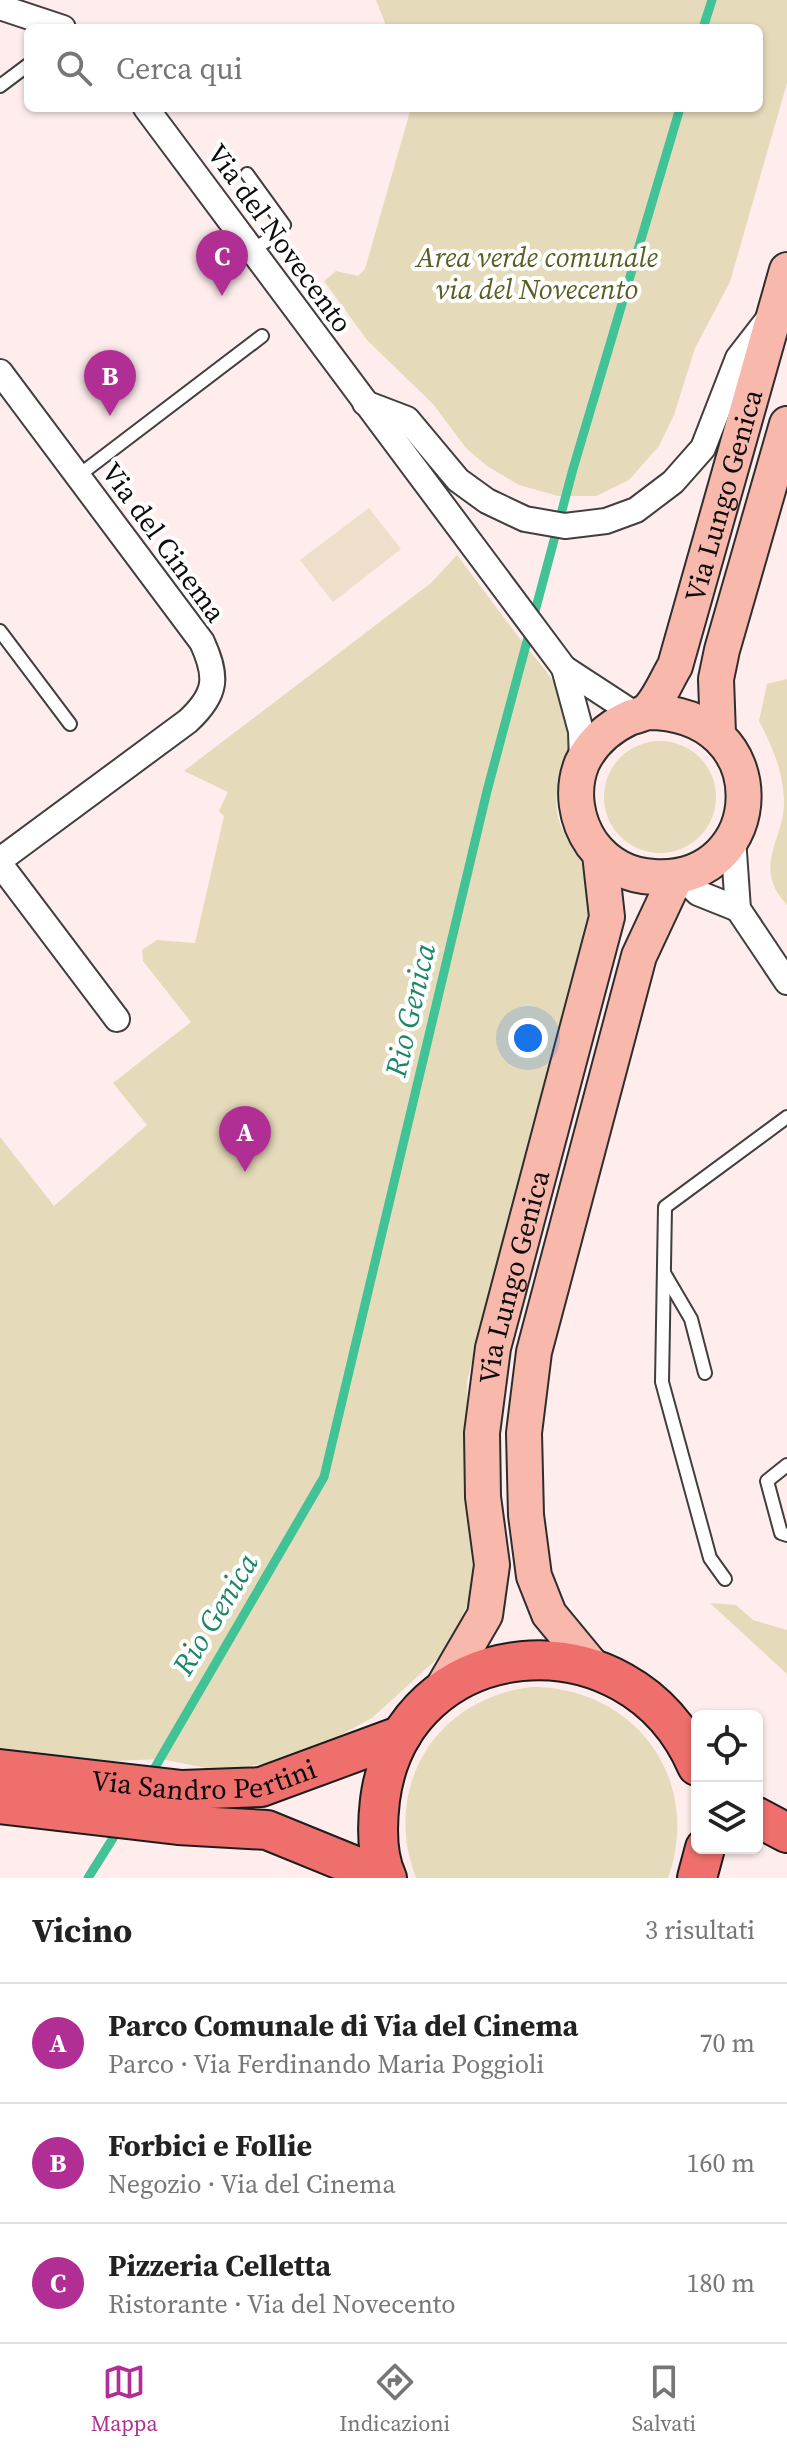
<!DOCTYPE html>
<html lang="it">
<meta charset="utf-8">
<style>
body{margin:0;font-family:"Source Serif 4",serif;background:#f2f2f2;color:#222}
.controls{position:absolute;right:24px;bottom:24px;display:grid;overflow:hidden;border-radius:12px;box-shadow:0 2px 6px #0004}
.controls button{width:72px;height:72px;display:grid;place-items:center;padding:0;border:0;border-bottom:2px solid #e0e0e0;background:#fff;color:#222;font:40px sans-serif}
.you{position:absolute;left:528px;top:1038px;width:28px;height:28px;margin:-20px;border:6px solid #fff;border-radius:50%;background:#1a73e8;box-shadow:0 0 0 12px #1a73e833}
.badge{display:grid;place-items:center;width:52px;height:52px;border-radius:50%;background:#b12f94;color:#fff;font-size:26px;font-weight:700}
.pin{position:absolute;translate:-50% -66px;filter:drop-shadow(0 2px 4px #0008)}
.pin::after{content:'';position:absolute;top:42px;width:28px;height:24px;background:inherit;clip-path:polygon(0 0,100% 0,50% 100%)}
.list{margin:0;padding:0;list-style:none}
h2{display:flex;justify-content:space-between;align-items:center;height:104px;margin:0;padding:0 32px;font-size:34px}
h2 small{font-size:26px;font-weight:400;color:#767676}
.list li{display:grid;grid-template-columns:52px 1fr auto;gap:24px;align-items:center;box-sizing:border-box;height:120px;padding:0 32px;border-top:2px solid #e0e0e0}
.list b{display:block;font-size:30px;white-space:nowrap}
.list p{margin:0;font-size:26px;white-space:nowrap;color:#767676}
.list em{font-size:26px;font-style:normal;color:#767676}
.icon{flex:none;width:44px;height:44px;fill:none;stroke:currentColor;stroke-width:2;stroke-linecap:round;stroke-linejoin:round}
.map{position:relative;flex:none;width:787px;height:1878px;overflow:hidden}
.search{position:absolute;background:#fff;box-shadow:0 2px 6px #0004;left:24px;right:24px;top:24px;height:88px;display:flex;align-items:center;gap:20px;box-sizing:border-box;padding:0 28px;border-radius:12px;color:#767676;font-size:30px}
.sheet{height:464px;background:#fff}
nav{display:flex;justify-content:space-around;align-items:center;box-sizing:border-box;height:112px;border-top:2px solid #e0e0e0;background:#fff;font-size:22px;color:#767676}
nav a{display:grid;justify-items:center;gap:4px}
nav .on{color:#b12f94}
.map>svg:first-child{display:block}
.green{fill:#e5dab9}
.pitch{fill:#eddfca}
.lines{fill:none;stroke-linecap:round;stroke-linejoin:round}
.stream{stroke:#41c297;stroke-width:9}
.lane-casing{stroke:#3f3f3f;stroke-width:16}
.street-casing{stroke:#3f3f3f;stroke-width:28}
.secondary-casing{stroke:#2e2e2e;stroke-width:38}
.primary-casing{stroke:#1d1d1d;stroke-width:42}
.lane{stroke:#fff;stroke-width:12}
.street{stroke:#fff;stroke-width:24}
.secondary{stroke:#f9b8ac;stroke-width:34}
.primary{stroke:#ee6f6c;stroke-width:38}
.labels{text-anchor:middle;dominant-baseline:central;stroke-width:8;stroke-linejoin:round;paint-order:stroke}
.street-label{font-size:28px;fill:#0c0c0c;stroke:#fff}
.park-label{font-size:28px;font-style:italic;fill:#5a5e22;stroke:#fff}
.water-label{font-size:30px;font-style:italic;fill:#1e8667;stroke:#fff}
</style>
<div class="map">
<svg width="787" height="1878" viewBox="0 0 787 1878">
<rect width="100%" height="100%" fill="#feedec"/>
<g class="green">
<path d="M 376,0 L 787,0 L 787,83 L 730,282 L 695,348 L 674,415 L 659,446 L 629,480 L 596,496 L 558,496 L 519,485 L 487,466 L 466,448 L 433,404 L 367,340 L 324,281 L 336,271 L 358,276 L 365,269 L 411,108 L 759,108 L 759,28 L 387,28 Z"/>
<path d="M 457,555 C 478,583 499,611 520,639 C 540,665 564,686 569,722 C 574,754 552,780 557,811 C 559,827 567,836 575,849 C 587,870 589,891 588,914 L 467,1381 L 466,1484 L 473,1575 L 469,1600 L 450,1647 L 372,1718 L 324,1744 L 271,1763 L 216,1770 L 161,1759 L 114,1761 L 0,1748 L 0,1137 L 54,1206 L 147,1125 L 113,1083 L 191,1022 L 143,961 L 142,950 L 157,940 L 195,943 L 224,816 L 219,811 L 228,792 L 184,771 L 431,583 Z"/>
<path d="M 787,679 L 787,905 C 752,868 783,841 784,804 C 784,774 773,747 759,721 L 767,684 Z"/>
<circle cx="660" cy="797" r="56"/>
<path d="M 710,1603 L 736,1605 L 753,1620 L 787,1630 L 787,1674 Z"/>
<path d="M 532,1687 C 635,1687 703,1780 668,1878 L 416,1878 C 381,1787 436,1698 532,1687 Z"/>
</g>
<path class="pitch" d="M 369,508 L 401,549 L 333,602 L 300,560 Z"/>
<g class="lines">
<g class="stream">
<path d="M 703,28 L 712,0"/>
<path d="M 150,1776 L 324,1477 L 487,791 L 573,469 L 680,108"/>
<path d="M 88,1878 L 120,1827"/>
</g>
<defs>
<g id="lane">
<path d="M 0,86 L 28,65"/>
<path d="M 247,174 L 284,225 L 277,235 L 253,249"/>
<path d="M 78,476 L 262,336"/>
<path d="M 0,631 L 70,724"/>
<path d="M 664,1273 L 691,1319 L 705,1373"/>
<path d="M 787,1465 L 767,1481 L 781,1533 L 787,1535"/>
<path d="M 725,1579 L 710,1558 L 662,1382 L 665,1207 L 787,1117"/>
</g>
<g id="street">
<path d="M 0,7 L 63,28"/>
<path d="M 146,108 L 564,668 L 636,715"/>
<path d="M 0,372 L 202,642 C 218,677 217,694 188,721 L 0,860"/>
<path d="M 365,403 L 407,419 L 458,480 L 487,501 L 525,519 L 565,526 L 606,521 L 636,510 L 673,482 L 703,448 L 738,358 L 769,318"/>
<path d="M 564,668 L 581,731 L 582,764"/>
<path d="M 733,838 L 738,909 L 787,982"/>
<path d="M 0,864 L 117,1019"/>
<path d="M 682,877 L 698,893 L 738,909"/>
</g>
<g id="secondary">
<path id="s1" d="M 645,712 C 780,710 770,884 654,877 C 628,876 607,864 592,844 C 576,821 571,790 582,763 C 592,742 608,728 629,718 C 634,716 642,715 646,712 C 658,702 667,679 675,666 L 787,270"/>
<path d="M 718,734 L 716,679 L 722,650 L 787,424"/>
<path d="M 592,1666 L 549,1614 L 534,1576 L 526,1515 L 524,1433 L 534,1352 L 639,956 L 675,879"/>
<path id="s2" d="M 439,1694 L 485,1615 L 492,1565 L 483,1497 L 482,1433 L 493,1348 L 607,917 L 600,854"/>
</g>
<g id="primary">
<path id="s3" d="M 0,1769 L 182,1790 L 261,1787 L 402,1735"/>
<path d="M 0,1804 L 178,1825 L 267,1830 L 353,1865 L 372,1878"/>
<path d="M 757,1817 L 787,1833"/>
<path d="M 387,1878 C 376,1855 377,1825 380,1800 C 402,1630 630,1611 697,1766"/>
<path d="M 697,1878 L 705,1848"/>
</g>
</defs>
<use href="#lane" class="lane-casing"/>
<use href="#street" class="street-casing"/>
<use href="#secondary" class="secondary-casing"/>
<use href="#primary" class="primary-casing"/>
<use href="#lane" class="lane"/>
<use href="#street" class="street"/>
<use href="#secondary" class="secondary"/>
<use href="#primary" class="primary"/>
</g>
<g class="labels">
<g class="street-label">
<text transform="translate(280 238) rotate(54)">Via del Novecento</text>
<text stroke="none"><textPath href="#s1" startOffset="756">Via Lungo Genica</textPath></text>
<text transform="translate(164 542) rotate(54)">Via del Cinema</text>
<text stroke="none"><textPath href="#s2" startOffset="434">Via Lungo Genica</textPath></text>
<text stroke="none"><textPath href="#s3" startOffset="206">Via Sandro Pertini</textPath></text>
</g>
<g class="park-label">
<text x="537" y="257">Area verde comunale<tspan x="537" dy="32">via del Novecento</tspan></text>
</g>
<g class="water-label">
<text transform="translate(410 1010) rotate(-77)">Rio Genica</text>
<text transform="translate(215 1614) rotate(-59)">Rio Genica</text>
</g>
</g>
</svg>
<div class="controls">
<button><svg class="icon" aria-label="locate" viewBox="0 0 24 24"><circle cx="12" cy="12" r="6"/><path d="M12 2v4M12 18v4M2 12h4M18 12h4"/></svg></button>
<button><svg class="icon" aria-label="layers" viewBox="0 0 24 24"><path d="M12 4l9 5-9 5-9-5zM3 14l9 5 9-5"/></svg></button>
</div>
<div class="you"></div>
<div class="pin badge" style="left:245px;top:1172px">A</div>
<div class="pin badge" style="left:110px;top:416px">B</div>
<div class="pin badge" style="left:222px;top:296px">C</div>
<div class="search"><svg class="icon" aria-label="search" viewBox="0 0 24 24"><circle cx="10" cy="10" r="6"/><path d="M15 15l6 6"/></svg>Cerca qui</div>
</div>
<section class="sheet">
<h2>Vicino<small>3 risultati</small></h2>
<ul class="list">
<li><span class="badge">A</span><div><b>Parco Comunale di Via del Cinema</b><p>Parco · Via Ferdinando Maria Poggioli</p></div><em>70 m</em></li>
<li><span class="badge">B</span><div><b>Forbici e Follie</b><p>Negozio · Via del Cinema</p></div><em>160 m</em></li>
<li><span class="badge">C</span><div><b>Pizzeria Celletta</b><p>Ristorante · Via del Novecento</p></div><em>180 m</em></li>
</ul>
</section>
<nav>
<a class="on"><svg class="icon" aria-label="map" viewBox="0 0 24 24"><path d="M3 6l6-2 6 2 6-2v14l-6 2-6-2-6 2zM9 4v14M15 6v14"/></svg>Mappa</a>
<a><svg class="icon" aria-label="directions" viewBox="0 0 24 24"><path d="M12 3l9 9-9 9-9-9zM9 14v-3h6M13 9l2 2-2 2"/></svg>Indicazioni</a>
<a><svg class="icon" aria-label="saved" viewBox="0 0 24 24"><path d="M7 4h10v16l-5-4-5 4z"/></svg>Salvati</a>
</nav>
